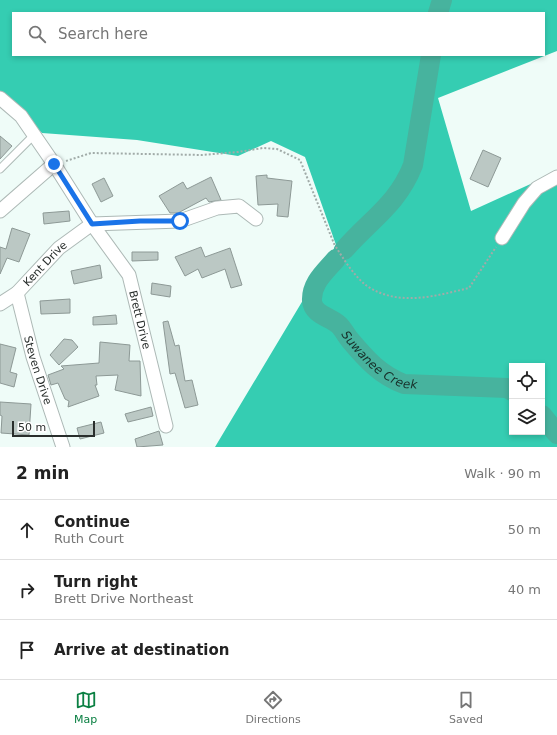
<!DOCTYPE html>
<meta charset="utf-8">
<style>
body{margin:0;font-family:"DejaVu Sans",sans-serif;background:#f6f6f6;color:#222}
.controls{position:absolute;right:12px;bottom:12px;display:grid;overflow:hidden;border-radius:0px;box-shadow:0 2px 6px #0003}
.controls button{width:36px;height:36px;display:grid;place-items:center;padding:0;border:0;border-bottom:1px solid #e0e0e0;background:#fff;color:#222;font:20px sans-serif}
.scale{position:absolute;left:12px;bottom:10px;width:83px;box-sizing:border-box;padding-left:4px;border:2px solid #292e2c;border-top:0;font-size:11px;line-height:14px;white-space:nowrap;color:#292e2c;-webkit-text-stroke:3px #fff;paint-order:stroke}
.stop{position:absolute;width:12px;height:12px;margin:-9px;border:3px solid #1a73e8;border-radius:50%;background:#fff}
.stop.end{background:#1a73e8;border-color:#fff;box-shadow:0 1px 4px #0008}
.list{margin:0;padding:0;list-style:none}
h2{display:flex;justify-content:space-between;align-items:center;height:52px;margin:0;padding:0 16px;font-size:17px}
h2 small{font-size:13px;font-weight:400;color:#767676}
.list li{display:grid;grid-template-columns:26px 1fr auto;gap:12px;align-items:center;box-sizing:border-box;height:60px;padding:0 16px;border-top:1px solid #e0e0e0}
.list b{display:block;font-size:15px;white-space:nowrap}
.list p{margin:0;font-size:13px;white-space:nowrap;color:#767676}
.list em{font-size:13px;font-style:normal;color:#767676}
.icon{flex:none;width:22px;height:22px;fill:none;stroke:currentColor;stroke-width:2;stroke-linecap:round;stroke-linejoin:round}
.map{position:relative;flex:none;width:557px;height:447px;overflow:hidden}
.search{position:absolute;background:#fff;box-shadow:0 2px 6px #0003;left:12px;right:12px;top:12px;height:44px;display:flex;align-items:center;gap:10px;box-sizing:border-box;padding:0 14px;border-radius:0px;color:#767676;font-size:15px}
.sheet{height:232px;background:#fff}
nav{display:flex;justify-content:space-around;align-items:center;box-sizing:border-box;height:56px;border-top:1px solid #e0e0e0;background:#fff;font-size:11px;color:#767676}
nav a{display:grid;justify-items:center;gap:2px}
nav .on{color:#0b8043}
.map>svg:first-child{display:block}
.forest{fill:#35cdb2;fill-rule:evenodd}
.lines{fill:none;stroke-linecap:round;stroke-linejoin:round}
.river{stroke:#47b39e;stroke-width:20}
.building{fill:#bbc8c4;stroke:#8d9996}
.lane-casing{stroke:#adb9b6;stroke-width:9}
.street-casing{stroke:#adb9b6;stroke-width:15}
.path{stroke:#a1aba8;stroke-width:2;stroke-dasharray:2 2;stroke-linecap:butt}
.lane{stroke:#fff;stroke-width:7}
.street{stroke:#fff;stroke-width:13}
.route{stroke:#1a73e8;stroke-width:5}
.labels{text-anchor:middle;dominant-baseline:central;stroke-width:3.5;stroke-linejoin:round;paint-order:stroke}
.street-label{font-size:11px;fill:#292e2c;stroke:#fff}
.water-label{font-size:12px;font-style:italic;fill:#172f29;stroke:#fff}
</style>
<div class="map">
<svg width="557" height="447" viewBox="0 0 557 447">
<rect width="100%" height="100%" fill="#effcf8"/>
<path class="forest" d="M 0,0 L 557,0 L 557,51 L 438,98 L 471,211 L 557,172 L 557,447 L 215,447 L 336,245 L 305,157 L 271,141 L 238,156 L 137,140 L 42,133 L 0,96 ZM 13,13 L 544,13 L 544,55 L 13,55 ZM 512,366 L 542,366 L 542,432 L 512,432 Z"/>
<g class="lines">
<g class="river">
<path d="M 438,13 L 442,0"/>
<path d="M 344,250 C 370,220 398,204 413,165 L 431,55"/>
<path id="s1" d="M 336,259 C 325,272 311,283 312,301 C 313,315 331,317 339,325 C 343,329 346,335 350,340 C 366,359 380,375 404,384 L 507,388 L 512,391"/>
<path d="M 542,415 L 557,434"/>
</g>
</g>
<g class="building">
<path d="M 0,136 L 12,146 L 0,159 Z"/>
<path d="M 483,150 L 501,158 L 488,187 L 470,179 Z"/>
<path d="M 267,175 L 267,178 L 292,181 L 288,217 L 277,216 L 278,204 L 258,205 L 256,176 Z"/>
<path d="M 211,177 L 221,200 L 209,202 L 206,198 L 178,213 L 170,213 L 159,196 L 183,182 L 187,189 Z"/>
<path d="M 104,178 L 113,196 L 101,202 L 92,184 Z"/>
<path d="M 69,211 L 70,221 L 44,224 L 43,213 Z"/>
<path d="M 12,228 L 30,234 L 19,262 L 7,258 L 0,274 L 0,247 L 6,249 Z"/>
<path d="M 201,247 L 205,257 L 230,248 L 242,285 L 231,288 L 225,269 L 202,278 L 198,269 L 185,276 L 175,257 Z"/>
<path d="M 132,252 L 158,252 L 158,260 L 132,261 Z"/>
<path d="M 100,265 L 102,278 L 74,284 L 71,271 Z"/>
<path d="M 152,283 L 171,286 L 170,297 L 151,294 Z"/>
<path d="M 70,299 L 70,313 L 41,314 L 40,301 Z"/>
<path d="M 116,315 L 117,324 L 93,325 L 93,317 Z"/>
<path d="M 168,321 L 175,346 L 179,345 L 185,381 L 192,380 L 198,405 L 185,408 L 175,373 L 170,374 L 163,322 Z"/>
<path d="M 64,339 L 72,340 L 78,347 L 59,365 L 50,355 Z"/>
<path d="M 100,342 L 130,345 L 129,361 L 140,361 L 141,396 L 115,390 L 118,375 L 96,376 L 97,385 L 95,385 L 99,396 L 68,407 L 69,401 L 65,399 L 58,383 L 51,385 L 48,375 L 64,369 L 61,366 L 99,363 Z"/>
<path d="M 0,344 L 16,348 L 10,372 L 17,374 L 14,387 L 0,383 Z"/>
<path d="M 0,402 L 31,404 L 29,435 L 1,433 L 2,416 L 0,415 Z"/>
<path d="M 151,407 L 153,416 L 128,422 L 125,414 Z"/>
<path d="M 101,422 L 104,433 L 80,439 L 77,428 Z"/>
<path d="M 159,431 L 163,445 L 137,447 L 135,439 Z"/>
</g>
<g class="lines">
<defs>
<path id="lane" d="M 0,169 L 34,135"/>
<g id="street">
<path id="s2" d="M 0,98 L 21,116 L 54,164 L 92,224 L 129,275 L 166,426"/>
<path d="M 0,211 L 54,164"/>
<path d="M 92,224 L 180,221 L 217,208 L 239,206 L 256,219"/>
<path d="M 502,238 L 524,203 L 537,188 L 557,177"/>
<path id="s3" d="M 17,293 L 33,357 L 63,447"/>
<path id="s4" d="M 0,304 L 17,293 L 59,248 L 92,224"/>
</g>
</defs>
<use href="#lane" class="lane-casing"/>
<use href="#street" class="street-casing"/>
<g class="path">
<path d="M 66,161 L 91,153 L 202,155 L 238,152 L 263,148 L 277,149 L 300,160 L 335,246"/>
<path d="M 336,247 C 344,260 355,277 367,286 C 399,307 435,296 469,288 L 496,247"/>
</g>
<use href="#lane" class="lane"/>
<use href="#street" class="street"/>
</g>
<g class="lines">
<path class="route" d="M 54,164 L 92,224 L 140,221 L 180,221"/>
</g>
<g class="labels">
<g class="street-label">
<text stroke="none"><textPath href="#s4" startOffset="61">Kent Drive</textPath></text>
<text stroke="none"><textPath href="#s2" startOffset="266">Brett Drive</textPath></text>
<text stroke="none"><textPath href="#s3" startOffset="80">Steven Drive</textPath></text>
</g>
<g class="water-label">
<text stroke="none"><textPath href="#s1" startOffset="143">Suwanee Creek</textPath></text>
</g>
</g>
</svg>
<div class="controls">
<button><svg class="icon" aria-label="locate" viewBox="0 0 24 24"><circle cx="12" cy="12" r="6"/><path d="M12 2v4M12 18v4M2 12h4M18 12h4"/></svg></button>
<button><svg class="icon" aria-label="layers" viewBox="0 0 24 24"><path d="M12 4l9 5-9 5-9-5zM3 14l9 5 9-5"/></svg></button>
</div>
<div class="scale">50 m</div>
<div class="stop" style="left:180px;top:221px"></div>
<div class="stop end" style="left:54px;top:164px"></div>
<div class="search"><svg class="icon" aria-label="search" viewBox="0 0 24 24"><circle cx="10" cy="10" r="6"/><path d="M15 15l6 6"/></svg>Search here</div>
</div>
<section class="sheet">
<h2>2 min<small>Walk · 90 m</small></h2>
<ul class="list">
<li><svg class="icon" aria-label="ahead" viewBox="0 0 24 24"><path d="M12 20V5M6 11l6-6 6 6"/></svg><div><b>Continue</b><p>Ruth Court</p></div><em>50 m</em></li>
<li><svg class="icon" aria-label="right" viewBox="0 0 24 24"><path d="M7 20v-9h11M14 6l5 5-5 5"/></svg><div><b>Turn right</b><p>Brett Drive Northeast</p></div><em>40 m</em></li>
<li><svg class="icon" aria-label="arrive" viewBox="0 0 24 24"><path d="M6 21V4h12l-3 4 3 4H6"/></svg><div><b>Arrive at destination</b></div></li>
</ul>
</section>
<nav>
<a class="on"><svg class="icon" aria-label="map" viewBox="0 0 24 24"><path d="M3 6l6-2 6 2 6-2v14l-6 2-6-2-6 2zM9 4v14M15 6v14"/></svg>Map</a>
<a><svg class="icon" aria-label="directions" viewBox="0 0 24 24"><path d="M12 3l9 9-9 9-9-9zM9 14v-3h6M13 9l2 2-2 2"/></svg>Directions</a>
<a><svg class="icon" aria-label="saved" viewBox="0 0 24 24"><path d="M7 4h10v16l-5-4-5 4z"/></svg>Saved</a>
</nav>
